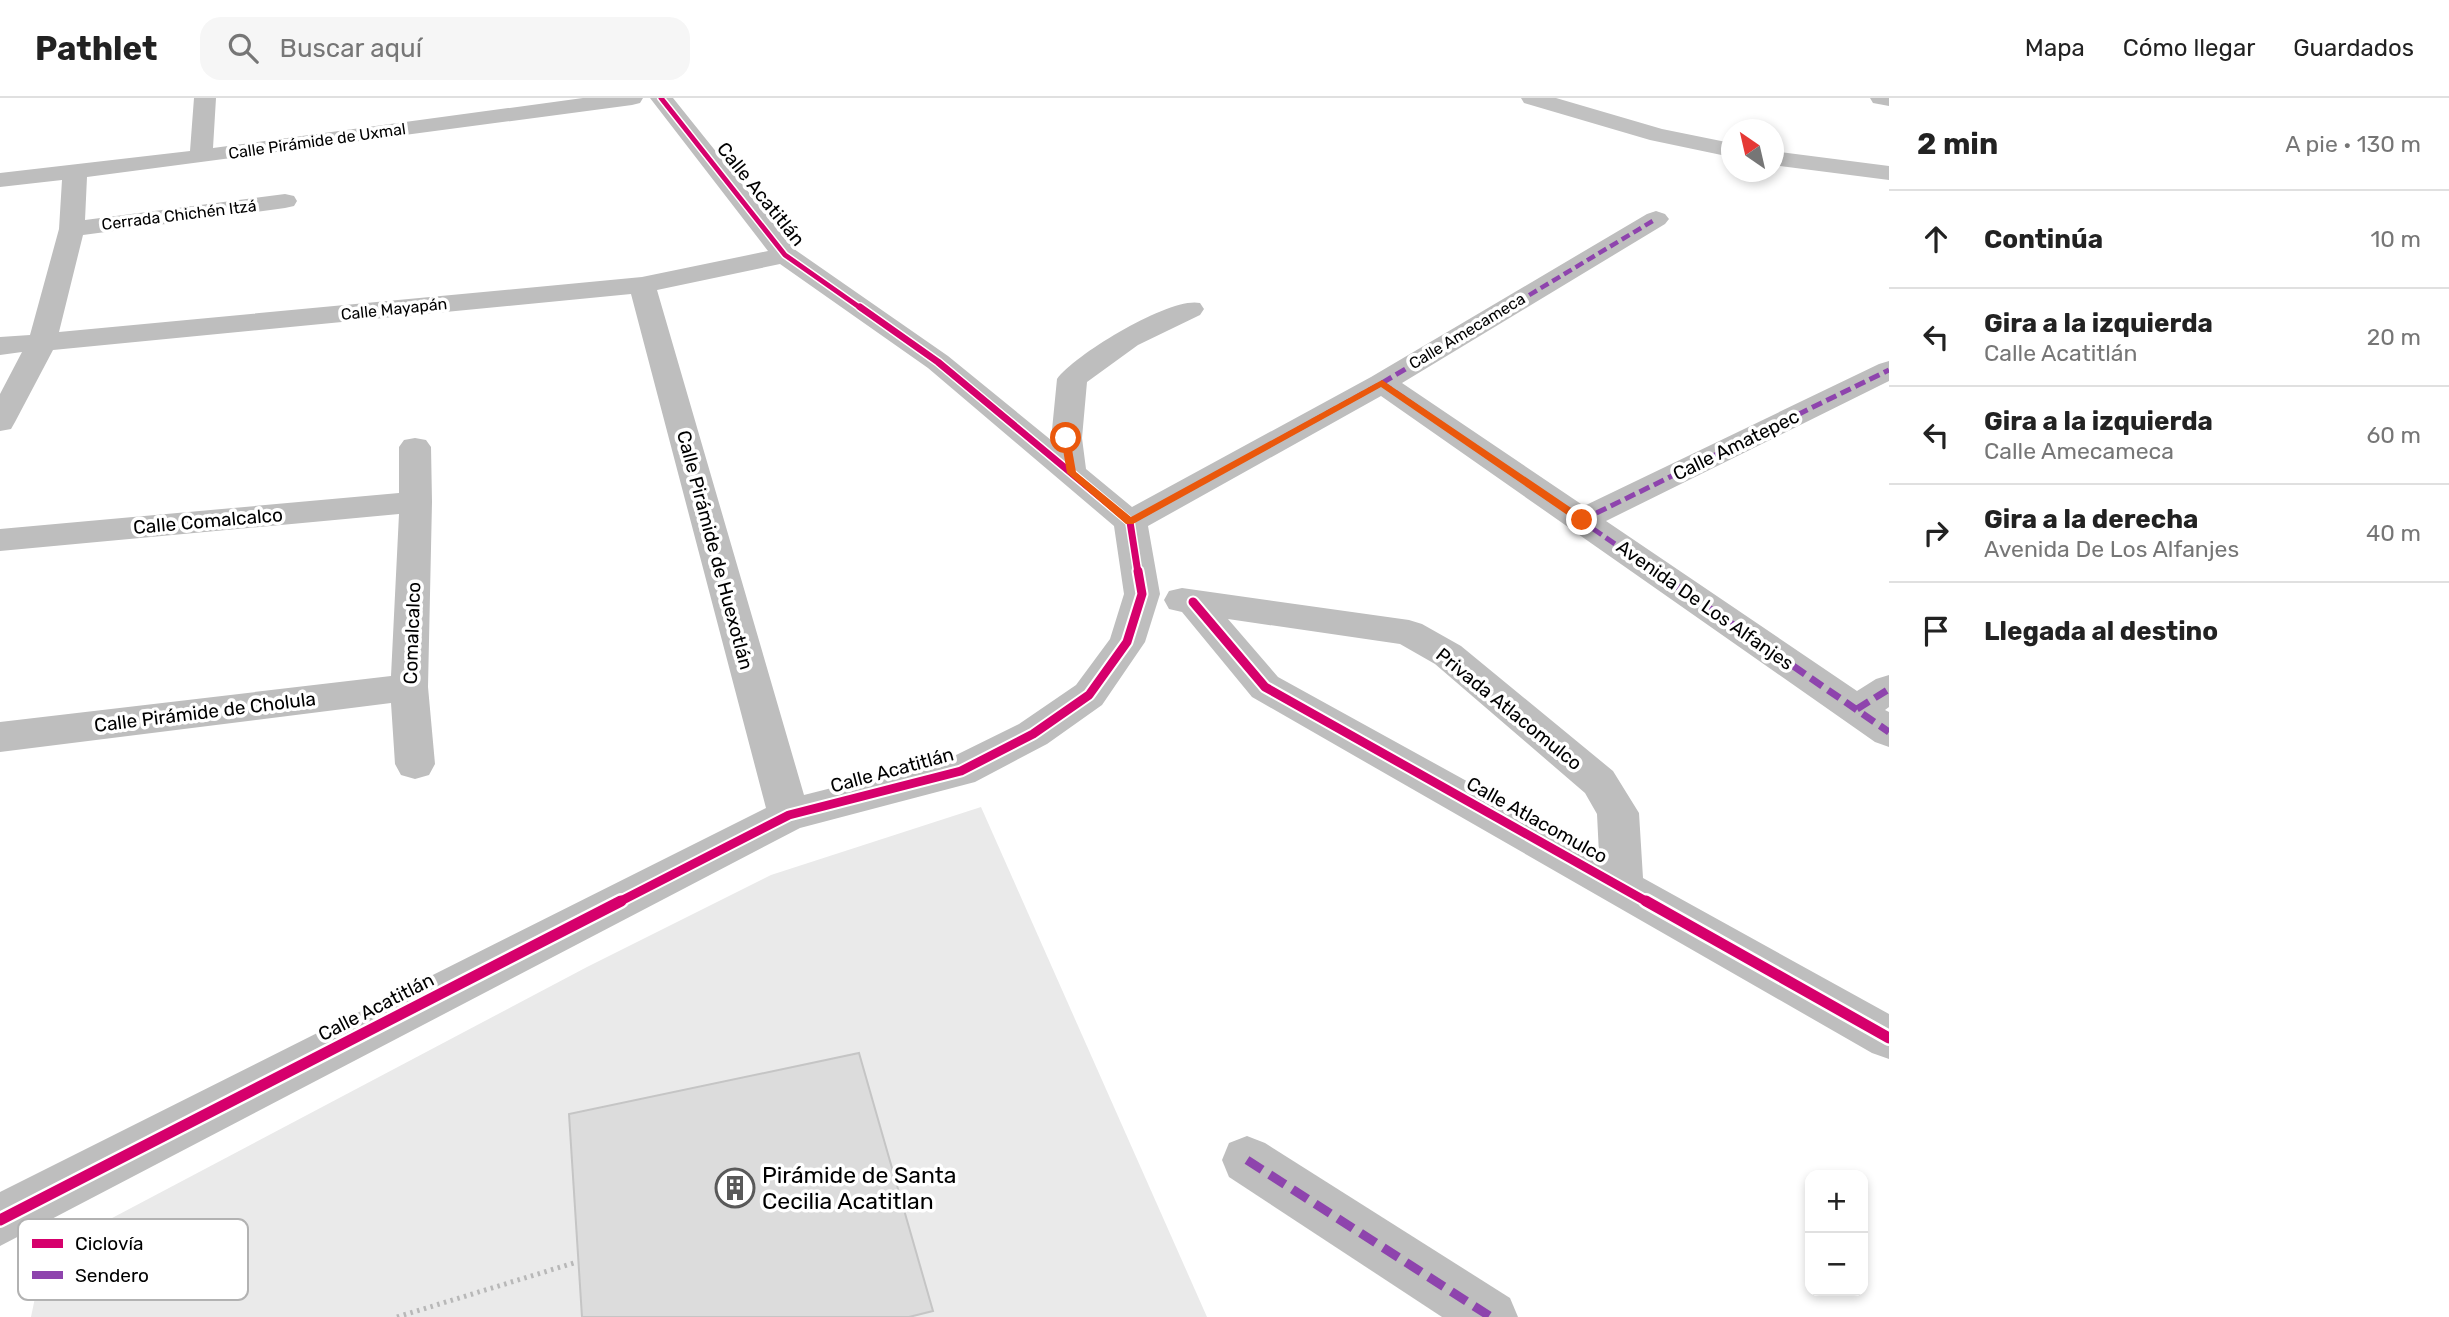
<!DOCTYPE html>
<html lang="es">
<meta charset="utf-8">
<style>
body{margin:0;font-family:Rubik,sans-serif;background:#f6f6f6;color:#222}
.controls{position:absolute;right:21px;bottom:21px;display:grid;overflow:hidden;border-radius:14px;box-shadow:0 4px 10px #0003}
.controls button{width:63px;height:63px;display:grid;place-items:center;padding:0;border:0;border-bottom:2px solid #e0e0e0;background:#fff;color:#222;font:35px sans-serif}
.compass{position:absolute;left:1721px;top:21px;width:63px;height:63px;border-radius:50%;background:#fff;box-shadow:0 4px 10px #0003;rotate:326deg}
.stop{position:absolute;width:21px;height:21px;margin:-16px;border:5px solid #ea580c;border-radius:50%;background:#fff}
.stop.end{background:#ea580c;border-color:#fff;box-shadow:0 2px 7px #0008}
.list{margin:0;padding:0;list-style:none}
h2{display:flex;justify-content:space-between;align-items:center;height:91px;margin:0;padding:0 28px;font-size:30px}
h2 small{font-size:23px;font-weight:400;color:#767676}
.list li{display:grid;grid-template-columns:46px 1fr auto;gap:21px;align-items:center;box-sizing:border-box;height:98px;padding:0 28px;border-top:2px solid #e0e0e0}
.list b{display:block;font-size:26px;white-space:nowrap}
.list p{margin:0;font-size:23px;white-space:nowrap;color:#767676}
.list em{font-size:23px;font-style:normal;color:#767676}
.icon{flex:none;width:38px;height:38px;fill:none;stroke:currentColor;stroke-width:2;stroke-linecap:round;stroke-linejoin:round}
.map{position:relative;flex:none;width:1889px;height:1219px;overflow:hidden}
header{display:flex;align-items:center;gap:42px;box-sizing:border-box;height:98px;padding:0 35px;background:#fff;border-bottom:2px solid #e0e0e0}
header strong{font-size:33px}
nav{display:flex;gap:38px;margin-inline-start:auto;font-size:24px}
.search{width:490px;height:63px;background:#f6f6f6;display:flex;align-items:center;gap:18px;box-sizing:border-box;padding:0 24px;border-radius:21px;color:#767676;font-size:26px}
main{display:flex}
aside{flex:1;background:#fff}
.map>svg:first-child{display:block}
.green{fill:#eaeaea}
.building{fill:#dcdcdc;stroke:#c5c5c5;stroke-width:2}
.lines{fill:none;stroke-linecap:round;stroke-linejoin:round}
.path{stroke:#b8b8b8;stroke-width:5;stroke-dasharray:2.5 4.5;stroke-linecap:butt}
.street{fill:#bebebe;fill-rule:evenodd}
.secondary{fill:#c1c1c1;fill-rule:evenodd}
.quiet-far3{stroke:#8e44ad;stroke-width:4.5;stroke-dasharray:9 4.5;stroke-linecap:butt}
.quiet-far2{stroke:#8e44ad;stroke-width:5;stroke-dasharray:11 5;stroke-linecap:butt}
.quiet-far1{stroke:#8e44ad;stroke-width:7;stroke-dasharray:14 7;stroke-linecap:butt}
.quiet{stroke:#8e44ad;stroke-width:9;stroke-dasharray:18 9;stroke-linecap:butt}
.cycleway-far3-casing{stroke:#fff;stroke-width:8}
.cycleway-far2-casing{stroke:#fff;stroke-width:10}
.cycleway-far1-casing{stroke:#fff;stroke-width:13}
.cycleway-casing{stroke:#fff;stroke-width:16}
.cycleway-far3{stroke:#d6006c;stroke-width:5}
.cycleway-far2{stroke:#d6006c;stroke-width:7}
.cycleway-far1{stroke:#d6006c;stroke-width:9}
.cycleway{stroke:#d6006c;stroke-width:11}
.route{fill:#ea580c}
.labels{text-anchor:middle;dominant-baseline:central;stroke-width:7;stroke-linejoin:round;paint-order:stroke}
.far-street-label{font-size:16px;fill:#000;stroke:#fff}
.street-label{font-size:19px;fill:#000;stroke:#fff}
.near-poi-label{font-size:23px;fill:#000;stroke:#fff;text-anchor:start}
.key{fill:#fff;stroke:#b2b2b2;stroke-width:2}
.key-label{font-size:19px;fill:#000}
</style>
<header>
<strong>Pathlet</strong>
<div class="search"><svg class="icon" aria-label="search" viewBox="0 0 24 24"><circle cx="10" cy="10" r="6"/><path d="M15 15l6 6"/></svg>Buscar aquí</div>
<nav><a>Mapa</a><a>Cómo llegar</a><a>Guardados</a></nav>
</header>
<main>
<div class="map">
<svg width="1889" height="1219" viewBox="0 0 1889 1219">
<rect width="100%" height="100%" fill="#fff"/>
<path class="green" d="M 981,709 L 1207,1219 L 31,1219 L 44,1156 L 587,869 L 771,777 Z"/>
<path class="building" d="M 859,955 L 933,1213 L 909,1219 L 582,1219 L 569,1016 Z"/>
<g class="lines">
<path class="path" d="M 397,1219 L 577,1164"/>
<g class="street">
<path d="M 194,0 L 216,0 L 213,50 L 583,0 L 643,0 L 640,5 L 632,7 L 87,79 L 85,122 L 285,96 L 294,98 L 297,103 L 294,108 L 285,110 L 83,137 L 59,234 L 642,179 L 768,153 L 650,0 L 673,0 L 794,151 L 948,258 L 1051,342 L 1057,281 C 1075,256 1171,198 1200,205 L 1204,211 L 1200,217 L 1138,247 L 1087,284 L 1082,340 L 1086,371 L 1132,409 L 1371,279 L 1647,116 L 1656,113 L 1665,116 L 1669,121 L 1665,126 L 1402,285 L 1584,408 L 1879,266 L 1889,263 L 1889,283 L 1606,423 L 1857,593 L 1876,581 L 1889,577 L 1889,609 L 1885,612 L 1889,614 L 1889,649 L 1875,644 L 1381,298 L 1148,428 L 1160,496 L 1145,544 L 1102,607 L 1047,646 L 975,684 L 800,730 L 0,1148 L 0,1094 L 766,710 L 631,196 L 53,252 L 15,324 L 11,331 L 0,333 L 0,296 L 22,254 L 0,257 L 0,239 L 30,237 L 59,131 L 62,82 L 0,89 L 0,75 L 190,53 ZM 780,166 L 928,270 L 1114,428 L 1124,496 L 1110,541 L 1076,587 L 1019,626 L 950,660 L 804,697 L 657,192 Z"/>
<path d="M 1870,0 L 1889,0 L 1889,8 L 1873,5 Z"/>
<path d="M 415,340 L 426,342 L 431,349 L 432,404 L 428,589 L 435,666 L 429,677 L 415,681 L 401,677 L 395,666 L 391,605 L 0,654 L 0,624 L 391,578 L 399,416 L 0,453 L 0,431 L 399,395 L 399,349 L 404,342 Z"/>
<path d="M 1182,490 L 1409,522 L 1422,526 L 1461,548 L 1613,673 L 1639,715 L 1643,780 L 1889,916 L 1889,961 L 1872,955 L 1252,599 L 1182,514 L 1169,511 L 1164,502 L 1169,493 ZM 1228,521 L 1400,546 L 1435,566 L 1585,695 L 1597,716 L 1599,756 L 1278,579 Z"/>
<path d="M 1247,1038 L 1265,1045 L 1510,1200 L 1518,1219 L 1442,1219 L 1229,1079 L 1222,1062 L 1229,1045 Z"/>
</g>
<g class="secondary">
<path d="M 1521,0 L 1556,0 L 1662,31 L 1731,45 L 1731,59 L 1650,42 L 1524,5 Z"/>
<path d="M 1773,53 L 1889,68 L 1889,82 L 1773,67 Z"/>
</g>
<path class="quiet-far3" d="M 1506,211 L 1656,121"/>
<g class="quiet-far2">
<path d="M 1382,285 L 1657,475"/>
<path d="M 1582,422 L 1889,272"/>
<path d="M 1130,424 L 1382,285 L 1509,209"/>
</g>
<g class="quiet-far1">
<path d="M 1655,473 L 1889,634"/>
<path d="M 1857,611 L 1889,591"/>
</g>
<path class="quiet" d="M 1247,1062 L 1491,1219"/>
<defs>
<path id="cycleway-far3" d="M 661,0 L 785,157 L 862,211"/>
<path id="cycleway-far2" d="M 860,209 L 938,264 L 1130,424 L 1138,475"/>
<g id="cycleway-far1">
<path d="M 1193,504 L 1265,589 L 1649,805"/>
<path d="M 617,805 L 789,717 L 961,673 L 1033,636 L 1089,597 L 1127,544 L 1142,496 L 1138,473"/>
</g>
<g id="cycleway">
<path d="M 1646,803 L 1889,940"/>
<path d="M 0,1122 L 621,803"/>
</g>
</defs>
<use href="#cycleway-far3" class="cycleway-far3-casing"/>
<use href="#cycleway-far2" class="cycleway-far2-casing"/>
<use href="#cycleway-far1" class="cycleway-far1-casing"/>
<use href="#cycleway" class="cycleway-casing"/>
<use href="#cycleway-far3" class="cycleway-far3"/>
<use href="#cycleway-far2" class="cycleway-far2"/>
<use href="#cycleway-far1" class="cycleway-far1"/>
<use href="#cycleway" class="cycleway"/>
</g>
<path class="route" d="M 1382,282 L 1586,420 L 1586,425 L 1579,425 L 1381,289 L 1133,426 L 1126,426 L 1067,375 L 1061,340 L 1066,337 L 1070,340 L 1076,374 L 1131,419 Z"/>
<defs>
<symbol id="building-ring" viewBox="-11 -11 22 22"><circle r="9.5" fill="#fff" stroke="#595959" stroke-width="1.5"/><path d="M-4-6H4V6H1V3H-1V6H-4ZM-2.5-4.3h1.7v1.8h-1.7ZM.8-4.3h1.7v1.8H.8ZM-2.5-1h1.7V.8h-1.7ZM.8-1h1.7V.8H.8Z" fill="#595959"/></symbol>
</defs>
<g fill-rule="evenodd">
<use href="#building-ring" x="713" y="1068" width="44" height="44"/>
</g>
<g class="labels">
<g class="far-street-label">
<text transform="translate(317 43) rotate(-8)">Calle Pirámide de Uxmal</text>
<text transform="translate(179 117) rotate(-7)">Cerrada Chichén Itzá</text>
<text transform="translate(394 211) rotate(-6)">Calle Mayapán</text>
<text transform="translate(1467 233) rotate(-31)">Calle Amecameca</text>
</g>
<g class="street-label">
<text transform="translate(761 96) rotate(51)">Calle Acatitlán</text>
<text transform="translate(1736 347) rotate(-26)">Calle Amatepec</text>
<text transform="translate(208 423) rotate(-5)">Calle Comalcalco</text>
<text transform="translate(715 452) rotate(75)">Calle Pirámide de Huexotlán</text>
<text transform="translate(1705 507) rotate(35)">Avenida De Los Alfanjes</text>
<text transform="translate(412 535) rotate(-88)">Comalcalco</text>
<text transform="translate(1509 611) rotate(39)">Privada Atlacomulco</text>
<text transform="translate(205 614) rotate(-7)">Calle Pirámide de Cholula</text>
<text transform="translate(892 672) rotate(-15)">Calle Acatitlán</text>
<text transform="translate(1537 722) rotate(29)">Calle Atlacomulco</text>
<text transform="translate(376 909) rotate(-27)">Calle Acatitlán</text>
</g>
<g class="near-poi-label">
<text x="762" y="1077">Pirámide de Santa<tspan x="762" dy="26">Cecilia Acatitlan</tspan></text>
</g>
</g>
<rect x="18" y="1121" width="230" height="81" rx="10" class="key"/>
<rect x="32" y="1141" width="31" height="9" fill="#d6006c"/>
<rect x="32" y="1173" width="31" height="8" fill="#8e44ad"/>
<g class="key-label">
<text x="75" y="1152">Ciclovía</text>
<text x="75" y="1184">Sendero</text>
</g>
</svg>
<div class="controls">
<button>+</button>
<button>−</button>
</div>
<svg class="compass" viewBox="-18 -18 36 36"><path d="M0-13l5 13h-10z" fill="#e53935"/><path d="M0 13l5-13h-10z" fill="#767676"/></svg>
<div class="stop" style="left:1066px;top:340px"></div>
<div class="stop end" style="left:1582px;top:422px"></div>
</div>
<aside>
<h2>2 min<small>A pie · 130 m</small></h2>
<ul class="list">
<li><svg class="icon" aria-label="ahead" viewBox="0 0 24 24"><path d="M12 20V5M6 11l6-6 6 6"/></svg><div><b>Continúa</b></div><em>10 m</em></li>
<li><svg class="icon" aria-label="left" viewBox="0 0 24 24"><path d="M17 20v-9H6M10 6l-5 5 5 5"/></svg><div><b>Gira a la izquierda</b><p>Calle Acatitlán</p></div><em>20 m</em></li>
<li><svg class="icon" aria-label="left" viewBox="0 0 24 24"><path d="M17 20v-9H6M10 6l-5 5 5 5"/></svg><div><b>Gira a la izquierda</b><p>Calle Amecameca</p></div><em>60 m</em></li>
<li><svg class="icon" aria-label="right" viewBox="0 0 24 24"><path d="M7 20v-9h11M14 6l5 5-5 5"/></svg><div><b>Gira a la derecha</b><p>Avenida De Los Alfanjes</p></div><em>40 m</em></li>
<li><svg class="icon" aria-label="arrive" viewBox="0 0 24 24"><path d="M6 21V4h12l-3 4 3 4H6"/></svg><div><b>Llegada al destino</b></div></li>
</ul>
</aside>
</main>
